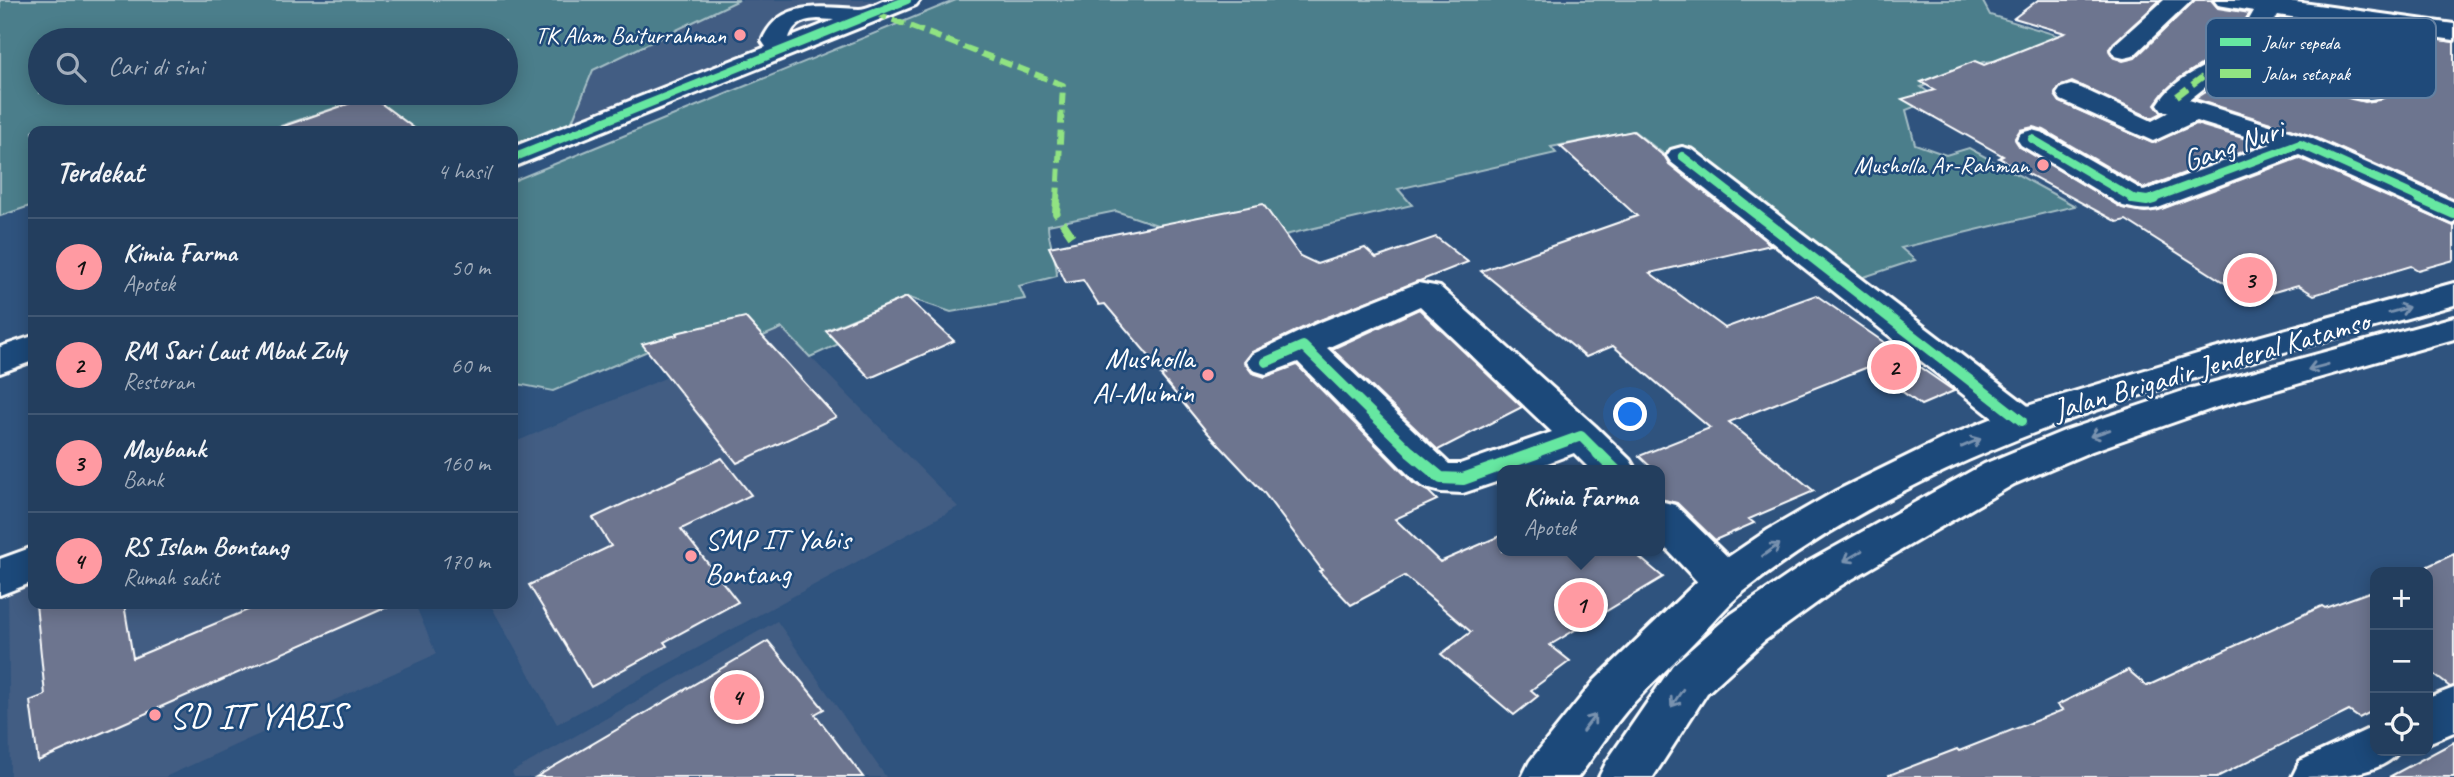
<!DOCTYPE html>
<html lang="id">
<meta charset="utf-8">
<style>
body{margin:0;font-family:Caveat,sans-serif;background:#2b4564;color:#f1f3f6}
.controls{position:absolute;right:21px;bottom:21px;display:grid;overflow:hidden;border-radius:14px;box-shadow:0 4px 18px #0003}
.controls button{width:63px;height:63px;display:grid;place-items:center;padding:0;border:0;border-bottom:2px solid #405773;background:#233e5e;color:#f1f3f6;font:35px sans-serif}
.you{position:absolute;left:1631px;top:415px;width:24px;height:24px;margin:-18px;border:5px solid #fff;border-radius:50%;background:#1a73e8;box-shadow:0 0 0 10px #1a73e833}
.badge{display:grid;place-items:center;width:46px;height:46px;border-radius:50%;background:#ff9aa2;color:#111;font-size:23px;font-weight:700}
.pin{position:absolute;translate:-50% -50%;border:4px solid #fff;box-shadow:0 2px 7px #0006}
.popup{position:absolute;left:1497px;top:465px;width:168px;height:91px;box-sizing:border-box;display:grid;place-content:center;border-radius:14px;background:#233e5e;filter:drop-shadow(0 2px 5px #0005);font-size:23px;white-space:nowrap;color:#a3aebc}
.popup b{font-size:26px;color:#f1f3f6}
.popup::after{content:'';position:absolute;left:50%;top:100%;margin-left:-14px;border:14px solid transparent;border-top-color:#233e5e}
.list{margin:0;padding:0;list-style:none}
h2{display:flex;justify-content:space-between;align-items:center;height:91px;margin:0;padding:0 28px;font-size:30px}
h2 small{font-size:23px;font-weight:400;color:#a3aebc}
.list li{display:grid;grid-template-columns:46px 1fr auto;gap:21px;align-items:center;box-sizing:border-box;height:98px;padding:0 28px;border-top:2px solid #405773}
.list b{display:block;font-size:26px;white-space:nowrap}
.list p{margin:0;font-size:23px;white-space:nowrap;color:#a3aebc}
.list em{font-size:23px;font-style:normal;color:#a3aebc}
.icon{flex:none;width:38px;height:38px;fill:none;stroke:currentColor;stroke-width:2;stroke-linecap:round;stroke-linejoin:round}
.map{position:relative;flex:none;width:2454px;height:777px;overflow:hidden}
.search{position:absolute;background:#233e5e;box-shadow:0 4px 18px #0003;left:28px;top:28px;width:490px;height:77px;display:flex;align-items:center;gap:18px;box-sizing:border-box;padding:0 24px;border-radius:38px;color:#a3aebc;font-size:26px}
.panel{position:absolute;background:#233e5e;box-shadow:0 4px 18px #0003;left:28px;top:126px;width:490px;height:483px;border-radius:14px}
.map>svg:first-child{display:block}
.built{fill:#425d83}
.green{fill:#4b7e8b;stroke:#a5bec5;stroke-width:2;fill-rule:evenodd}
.building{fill:#6d758f;stroke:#fff;stroke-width:2}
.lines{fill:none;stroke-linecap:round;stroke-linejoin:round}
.minor-casing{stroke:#fff;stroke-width:6}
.major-casing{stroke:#fff;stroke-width:6}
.minor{fill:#1f4a7a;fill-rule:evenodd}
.major{fill:#1f4a7a;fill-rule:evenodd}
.quiet-far1{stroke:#91e382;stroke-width:6;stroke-dasharray:13 6;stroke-linecap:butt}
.quiet{stroke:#91e382;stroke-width:8;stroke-dasharray:17 8;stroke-linecap:butt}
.cycleway-far2-casing{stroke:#1f4a7a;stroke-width:11}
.cycleway-far1-casing{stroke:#1f4a7a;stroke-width:14}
.cycleway-casing{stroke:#1f4a7a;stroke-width:17}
.cycleway-far2{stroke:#66e7a1;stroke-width:8}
.cycleway-far1{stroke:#66e7a1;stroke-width:10}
.cycleway{stroke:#66e7a1;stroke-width:12}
.oneway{stroke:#7992af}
.poi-dot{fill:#ff9aa2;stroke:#1f4a7a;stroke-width:2.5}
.labels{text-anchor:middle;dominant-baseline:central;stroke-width:5;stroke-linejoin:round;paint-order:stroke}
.far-poi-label{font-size:24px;fill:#fff;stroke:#1f4a7a;text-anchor:end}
.street-label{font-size:30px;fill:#fff;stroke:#1f4a7a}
.poi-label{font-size:30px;fill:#fff;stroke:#1f4a7a;text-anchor:end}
.near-poi-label{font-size:37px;fill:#fff;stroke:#1f4a7a;text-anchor:start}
.key{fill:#1f4a7a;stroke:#6280a2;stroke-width:2}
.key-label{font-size:19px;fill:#fff}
</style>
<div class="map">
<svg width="2454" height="777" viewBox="0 0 2454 777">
<rect width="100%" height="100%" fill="#2f537e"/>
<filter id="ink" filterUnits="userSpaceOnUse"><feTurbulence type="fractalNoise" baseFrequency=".0143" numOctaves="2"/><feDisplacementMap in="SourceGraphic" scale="14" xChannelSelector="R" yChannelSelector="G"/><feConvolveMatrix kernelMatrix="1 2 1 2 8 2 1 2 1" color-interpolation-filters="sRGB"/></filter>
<g filter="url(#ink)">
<g class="built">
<path d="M 739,0 L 900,0 L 567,134 L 593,70 Z"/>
<path d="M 782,328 L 958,507 L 557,724 L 490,604 L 513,604 L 513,443 Z"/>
<path d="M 33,577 L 33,604 L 415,604 L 436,654 L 165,777 L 10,777 L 8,587 Z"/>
<path d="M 777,621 L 886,777 L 514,777 L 512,772 Z"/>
</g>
<g class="green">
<path d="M 0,0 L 739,0 L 593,70 L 567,134 L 513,157 L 513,131 L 418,131 L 371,96 L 265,131 L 33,131 L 33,205 L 0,216 ZM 40,40 L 506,40 L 506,93 L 40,93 Z"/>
<path d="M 956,0 L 1985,0 L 1983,2 L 1990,15 L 2086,44 L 2023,58 L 1984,62 L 1921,87 L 1937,98 L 1906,110 L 1915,144 L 1946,155 L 1969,148 L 2075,206 L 1901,248 L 1915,260 L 1852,281 L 1685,151 L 1665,155 L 1634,131 L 1551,147 L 1556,153 L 1398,189 L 1412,205 L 1285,235 L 1160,226 L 1116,211 L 1048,225 C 1048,243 1057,258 1057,276 L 1019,286 L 1025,299 L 951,312 L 907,297 L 829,329 L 841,343 L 810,357 L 782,328 L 679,372 L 650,350 L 553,391 L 513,383 L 513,181 Z"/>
</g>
<g class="building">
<path d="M 2038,0 L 2160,0 L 2109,49 L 2113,57 L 2123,61 L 2135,58 L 2195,0 L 2211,0 L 2218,8 L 2250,13 L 2224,50 L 2180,78 L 2164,92 L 2155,104 L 2162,113 L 2152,118 L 2072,82 L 2059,87 L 2055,95 L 2060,102 L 2152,143 L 2196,124 L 2263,144 L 2144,188 L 2044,130 L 2033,127 L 2020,130 L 2015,138 L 2020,147 L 2122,208 L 2145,212 L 2159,210 L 2299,158 L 2454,226 L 2454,260 L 2418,270 L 2411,266 L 2314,295 L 2298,285 L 2250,299 L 2126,220 L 2117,222 L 1999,158 L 2003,156 L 1902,99 L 1935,90 L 1921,82 L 1975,61 L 1984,65 L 2065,33 L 2014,18 Z"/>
<path d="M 2279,18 L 2316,23 L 2307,69 L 2326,87 L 2338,94 L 2365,102 L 2379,100 L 2390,95 L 2401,84 L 2401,80 L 2415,84 L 2390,33 L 2454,42 L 2454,199 L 2312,136 L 2195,99 L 2248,65 Z"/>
<path d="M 371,96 L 418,131 L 282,131 L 281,127 Z"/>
<path d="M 1633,131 L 1665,157 L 1669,164 L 1771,245 L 1650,273 L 1725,328 L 1816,295 L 1954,391 L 1921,405 L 1868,367 L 1729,422 L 1814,491 L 1749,519 L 1754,523 L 1715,540 L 1677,503 L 1660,499 L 1660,470 L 1654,470 L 1639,456 L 1710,428 L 1613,346 L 1586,357 L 1481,271 L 1637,216 L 1560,146 Z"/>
<path d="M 1263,204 L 1300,256 L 1317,264 L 1365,248 L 1376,258 L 1436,237 L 1468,262 L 1315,322 L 1252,352 L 1244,362 L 1252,373 L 1265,377 L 1297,365 L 1413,483 L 1429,492 L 1437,500 L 1395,519 L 1440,562 L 1502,535 L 1502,551 L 1632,551 L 1663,577 L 1550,645 L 1570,661 L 1531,690 L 1538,696 L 1514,715 L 1441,654 L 1471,632 L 1405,576 L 1351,605 L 1319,571 L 1322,570 L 1264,493 L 1206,431 L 1161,376 L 1165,375 L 1105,304 L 1099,305 L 1083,280 L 1066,283 L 1049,247 Z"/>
<path d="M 907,297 L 954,341 L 870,378 L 826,331 Z"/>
<path d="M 1419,309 L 1522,407 L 1438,450 L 1332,349 Z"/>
<path d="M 745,317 L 836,417 L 737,463 L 642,344 L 677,335 L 676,333 Z"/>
<path d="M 722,458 L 751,495 L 681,529 L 738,602 L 664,642 L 667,646 L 591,687 L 529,585 L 611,546 L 593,518 Z"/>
<path d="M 2454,554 L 2454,686 L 2450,687 L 2428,670 L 2428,566 Z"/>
<path d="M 2375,590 L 2375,710 L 2359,718 L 2349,711 L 2217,777 L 1890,777 L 1889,775 L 1957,749 L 1959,751 L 2063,710 L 2057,705 L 2128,670 L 2147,686 L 2322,606 L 2325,608 Z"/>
<path d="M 36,604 L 124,604 L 133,658 L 262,604 L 394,604 L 38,761 L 30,701 L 45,695 Z"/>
<path d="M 768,641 L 824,709 L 815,714 L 863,777 L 536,777 Z"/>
<path d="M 2454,742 L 2454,777 L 2389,777 Z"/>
</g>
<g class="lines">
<defs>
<g id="minor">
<path d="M 885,0 L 920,0 L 916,5 L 513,167 L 513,147 L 766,47 L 762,41 C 779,0 819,7 859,9 C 867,9 877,3 885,0 ZM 818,19 L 834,20 L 789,38 C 794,23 803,20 818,19 Z"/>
<path d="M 2164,0 L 2192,0 L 2133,56 L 2124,58 L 2115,56 L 2111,50 L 2115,44 Z"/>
<path d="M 2214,0 L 2281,0 L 2454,24 L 2454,40 L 2344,24 L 2337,67 C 2364,95 2368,69 2395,76 L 2399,82 C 2376,116 2327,93 2309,67 L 2319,21 L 2278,15 L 2247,63 L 2208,85 L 2189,100 L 2311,138 L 2454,202 L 2454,224 L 2299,155 L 2158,208 C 2145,211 2136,209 2123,206 L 2021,145 L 2017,139 L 2021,133 L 2032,130 L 2043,133 L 2144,191 L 2271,144 L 2196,121 L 2153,141 L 2061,100 L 2057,94 L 2061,88 L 2071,85 L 2081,88 L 2152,121 L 2169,112 L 2162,110 L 2158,104 C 2179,73 2198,74 2226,52 C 2237,43 2246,24 2254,11 L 2218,5 Z"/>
<path d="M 1682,147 L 1693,150 L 2036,412 L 2042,421 L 2036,430 L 2022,434 L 2008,430 L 1671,162 L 1667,156 L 1671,150 Z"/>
<path d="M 1418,283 L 1440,287 L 1595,426 L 1630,460 L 1636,470 L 1591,470 L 1574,453 L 1529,470 L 1502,470 L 1502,480 L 1463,493 L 1441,492 L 1426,488 L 1415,481 L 1298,362 L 1266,374 L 1253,370 L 1247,362 L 1253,354 L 1316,324 ZM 1420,306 L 1552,432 L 1460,464 L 1449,464 L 1327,348 Z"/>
<path d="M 33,336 L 33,361 L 0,373 L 0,347 Z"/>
<path d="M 1660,501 L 1675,505 L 1741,570 L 1748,582 L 1741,594 L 1725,599 L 1709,594 L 1660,542 Z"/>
<path d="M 33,547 L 33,582 L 0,595 L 0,559 Z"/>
<path d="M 2454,688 L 2454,732 L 2428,743 L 2428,698 Z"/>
<path d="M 2375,726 L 2375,751 L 2399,751 C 2381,777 2327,777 2292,777 L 2300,761 Z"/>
</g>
<g id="major">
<path d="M 2454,283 L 2454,305 C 2209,374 1948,432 1743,592 C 1726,606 1711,625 1695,641 C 1673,664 1649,685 1628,709 C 1610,730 1595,755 1578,777 L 1522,777 L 1530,761 L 1594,681 L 1709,570 L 1768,530 L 1834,492 L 1944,438 L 2008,412 L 2207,351 Z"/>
<path d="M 2454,317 L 2454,339 L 2217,407 L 2092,451 L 2014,484 L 1840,586 L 1764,641 L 1707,693 L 1653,777 L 1599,777 L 1607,761 L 1673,665 L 1730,615 L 1808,562 L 1984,464 L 2064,431 L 2189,389 Z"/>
</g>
</defs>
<use href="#minor" class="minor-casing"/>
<use href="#major" class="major-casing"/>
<use href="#minor" class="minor"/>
<use href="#major" class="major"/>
<g class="quiet-far1">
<path d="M 875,13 L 1063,85 L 1057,200"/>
<path d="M 2177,96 L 2205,75"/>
</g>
<path class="quiet" d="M 1057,199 L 1056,213 L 1076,242"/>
<defs>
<g id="cycleway-far2">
<path d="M 2032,139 L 2134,199 L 2142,200"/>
<path d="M 1682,156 L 1739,200"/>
<path d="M 513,158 L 907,0"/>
<path d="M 2149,200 L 2300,144 L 2424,200"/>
</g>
<g id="cycleway-far1">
<path d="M 1737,199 L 2022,421"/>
<path d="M 2133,199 L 2147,201 L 2154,199"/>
<path d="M 2420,199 L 2454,214"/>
<path d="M 1266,362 L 1303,346 L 1413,454"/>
<path d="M 1531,454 L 1581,436 L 1599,454"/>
</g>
<g id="cycleway">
<path d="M 1411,453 L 1441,478 L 1463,479 L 1536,453"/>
<path d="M 1598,453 L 1615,470"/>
</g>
</defs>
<use href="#cycleway-far2" class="cycleway-far2-casing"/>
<use href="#cycleway-far1" class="cycleway-far1-casing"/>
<use href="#cycleway" class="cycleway-casing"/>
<use href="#cycleway-far2" class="cycleway-far2"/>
<use href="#cycleway-far1" class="cycleway-far1"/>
<use href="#cycleway" class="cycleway"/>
</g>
<defs><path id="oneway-shaft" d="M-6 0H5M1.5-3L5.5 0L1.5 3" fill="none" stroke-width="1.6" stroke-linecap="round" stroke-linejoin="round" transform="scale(1.75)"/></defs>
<g class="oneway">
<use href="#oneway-shaft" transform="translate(2399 310) rotate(-16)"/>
<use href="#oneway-shaft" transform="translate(2318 367) rotate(165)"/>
<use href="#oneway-shaft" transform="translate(2100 433) rotate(161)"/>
<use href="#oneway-shaft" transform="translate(1971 443) rotate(-23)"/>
<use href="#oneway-shaft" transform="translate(1771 550) rotate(-35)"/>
<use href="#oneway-shaft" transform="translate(1853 556) rotate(149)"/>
<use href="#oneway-shaft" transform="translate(1677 698) rotate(124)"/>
<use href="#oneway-shaft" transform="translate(1589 723) rotate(-53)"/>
</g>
</g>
<g class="poi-dot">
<circle cx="740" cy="35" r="7"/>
<circle cx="2043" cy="165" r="7"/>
<circle cx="1208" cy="375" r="7"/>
<circle cx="691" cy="556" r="7"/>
<circle cx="155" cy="715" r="7"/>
</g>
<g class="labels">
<g class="far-poi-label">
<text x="726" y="35">TK Alam Baiturrahman</text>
<text x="2029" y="165">Musholla Ar-Rahman</text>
</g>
<g class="street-label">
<text transform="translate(2233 145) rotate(-19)">Gang Nuri</text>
<text transform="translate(2211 365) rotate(-16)">Jalan Brigadir Jenderal Katamso</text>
</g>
<g class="poi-label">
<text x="1194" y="358">Musholla<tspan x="1194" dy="34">Al-Mu'min</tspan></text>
<text x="705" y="539" text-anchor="start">SMP IT Yabis<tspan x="705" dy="34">Bontang</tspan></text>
</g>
<g class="near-poi-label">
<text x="169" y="715">SD IT YABIS</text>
</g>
</g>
<rect x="2206" y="18" width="230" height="80" rx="10" class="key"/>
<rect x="2220" y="38" width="31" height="8" fill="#66e7a1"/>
<rect x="2220" y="69" width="31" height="9" fill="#91e382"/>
<g class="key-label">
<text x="2263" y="49">Jalur sepeda</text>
<text x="2263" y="80">Jalan setapak</text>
</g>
</svg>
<div class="controls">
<button>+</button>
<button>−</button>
<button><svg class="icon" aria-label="locate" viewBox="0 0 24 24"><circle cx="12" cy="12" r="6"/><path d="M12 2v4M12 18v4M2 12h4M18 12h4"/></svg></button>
</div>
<div class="you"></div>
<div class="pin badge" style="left:1581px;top:605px">1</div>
<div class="popup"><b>Kimia Farma</b>Apotek</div>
<div class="pin badge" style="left:1894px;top:367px">2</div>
<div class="pin badge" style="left:2250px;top:280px">3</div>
<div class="pin badge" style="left:737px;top:697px">4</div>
<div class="search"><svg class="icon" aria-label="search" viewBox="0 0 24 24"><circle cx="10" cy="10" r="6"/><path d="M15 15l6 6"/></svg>Cari di sini</div>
<section class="panel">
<h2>Terdekat<small>4 hasil</small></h2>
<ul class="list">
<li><span class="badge">1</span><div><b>Kimia Farma</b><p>Apotek</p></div><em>50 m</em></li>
<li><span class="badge">2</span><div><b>RM Sari Laut Mbak Zuly</b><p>Restoran</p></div><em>60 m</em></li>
<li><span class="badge">3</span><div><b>Maybank</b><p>Bank</p></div><em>160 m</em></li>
<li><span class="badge">4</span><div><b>RS Islam Bontang</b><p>Rumah sakit</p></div><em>170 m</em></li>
</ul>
</section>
</div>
